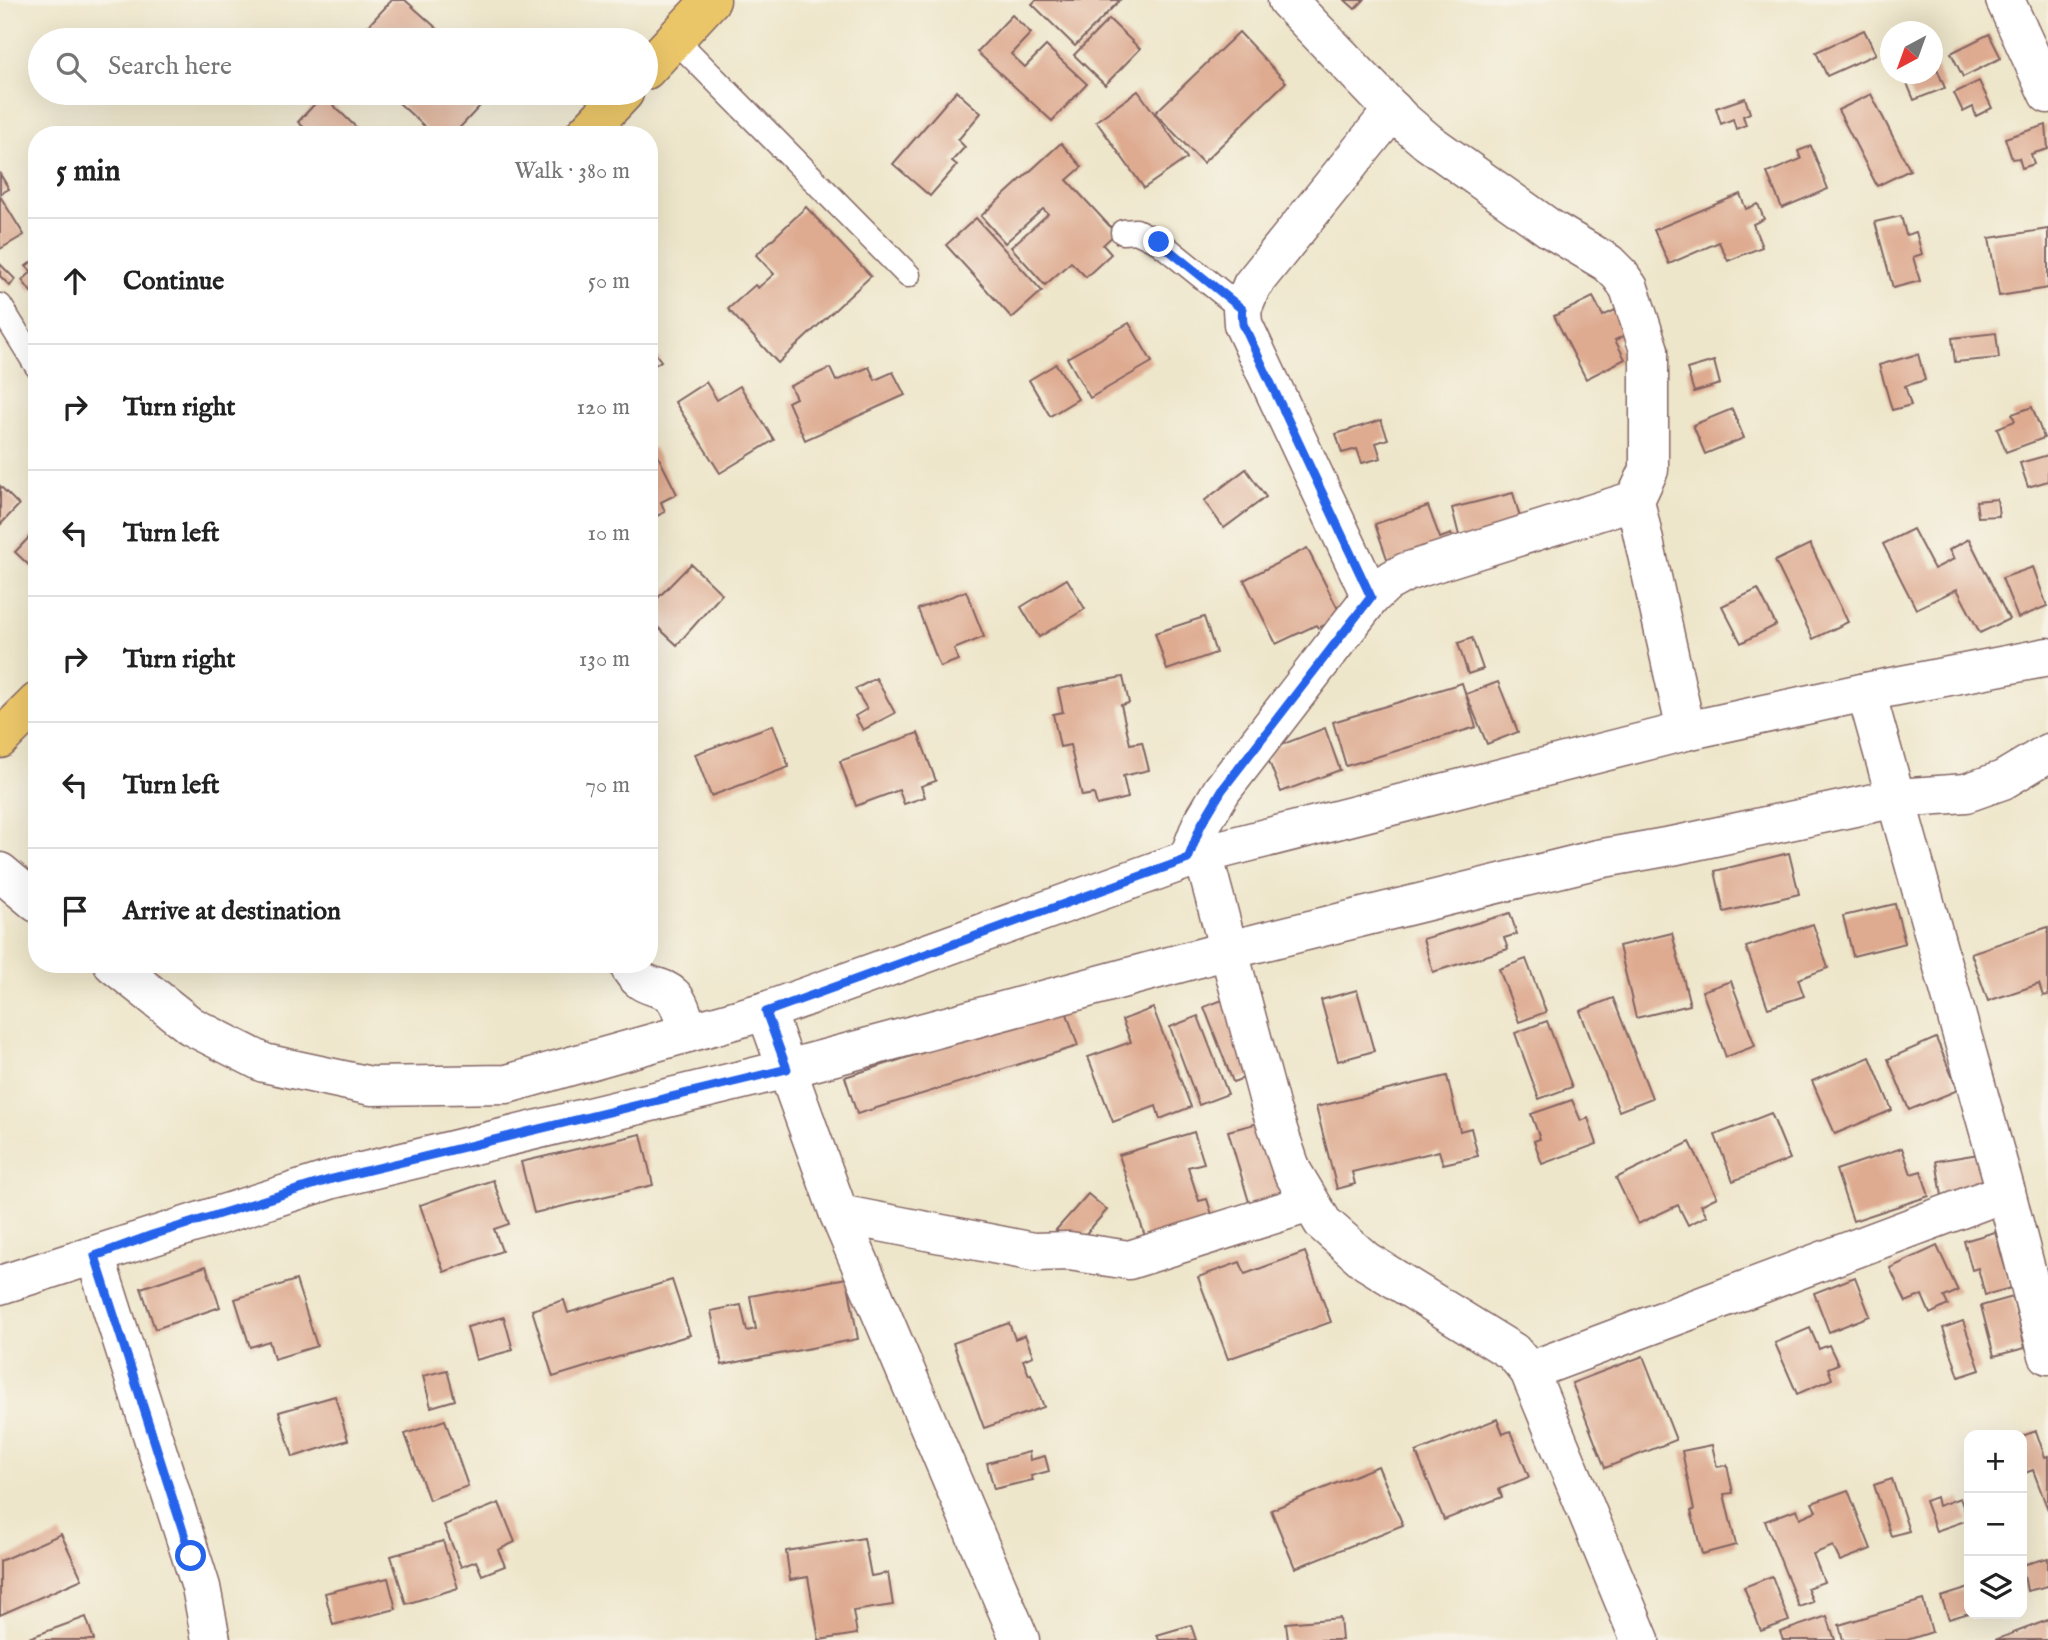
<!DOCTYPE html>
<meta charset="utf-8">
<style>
body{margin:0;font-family:"IM FELL English",serif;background:#f2f2f2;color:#222}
.controls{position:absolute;right:21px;bottom:21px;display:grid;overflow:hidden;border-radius:14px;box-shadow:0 7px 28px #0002}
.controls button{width:63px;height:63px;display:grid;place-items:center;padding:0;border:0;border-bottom:2px solid #e0e0e0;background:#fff;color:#222;font:35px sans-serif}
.compass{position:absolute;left:1880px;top:21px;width:63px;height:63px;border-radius:50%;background:#fff;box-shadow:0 7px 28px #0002;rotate:221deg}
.stop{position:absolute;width:21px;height:21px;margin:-16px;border:5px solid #2563eb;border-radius:50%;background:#fff}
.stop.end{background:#2563eb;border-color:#fff;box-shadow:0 2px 7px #0008}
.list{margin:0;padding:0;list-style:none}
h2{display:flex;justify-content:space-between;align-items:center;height:91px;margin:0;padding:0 28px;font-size:30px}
h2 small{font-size:23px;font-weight:400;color:#767676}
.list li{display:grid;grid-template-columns:46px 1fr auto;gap:21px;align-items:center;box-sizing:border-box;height:126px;padding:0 28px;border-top:2px solid #e0e0e0}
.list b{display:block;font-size:26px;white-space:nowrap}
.list em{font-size:23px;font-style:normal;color:#767676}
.icon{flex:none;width:38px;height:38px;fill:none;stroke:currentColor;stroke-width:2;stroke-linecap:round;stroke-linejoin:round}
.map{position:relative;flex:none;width:2048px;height:1640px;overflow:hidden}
.search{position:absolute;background:#fff;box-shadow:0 7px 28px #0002;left:28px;top:28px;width:630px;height:77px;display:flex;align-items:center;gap:18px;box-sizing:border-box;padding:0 24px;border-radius:38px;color:#767676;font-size:26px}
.panel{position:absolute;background:#fff;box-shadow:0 7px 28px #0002;left:28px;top:126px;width:630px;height:847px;border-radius:28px}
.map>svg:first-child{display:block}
.building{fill:#deaa90}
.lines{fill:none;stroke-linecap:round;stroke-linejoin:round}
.lane-casing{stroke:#836563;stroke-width:27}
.street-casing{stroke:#836563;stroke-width:41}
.highway-casing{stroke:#836563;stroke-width:41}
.lane{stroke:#fff;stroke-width:24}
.street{stroke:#fff;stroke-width:38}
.highway{stroke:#ebc669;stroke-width:38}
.route{stroke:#2563eb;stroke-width:9}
</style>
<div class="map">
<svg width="2048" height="1640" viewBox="0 0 2048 1640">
<rect width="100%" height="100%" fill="#f7f3e8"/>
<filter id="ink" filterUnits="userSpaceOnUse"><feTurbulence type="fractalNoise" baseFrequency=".0143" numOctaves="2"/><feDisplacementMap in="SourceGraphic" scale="14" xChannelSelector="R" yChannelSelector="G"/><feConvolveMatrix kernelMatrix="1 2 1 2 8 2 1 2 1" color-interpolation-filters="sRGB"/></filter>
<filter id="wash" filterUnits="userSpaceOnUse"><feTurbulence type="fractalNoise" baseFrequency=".00686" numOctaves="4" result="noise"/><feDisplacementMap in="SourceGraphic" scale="28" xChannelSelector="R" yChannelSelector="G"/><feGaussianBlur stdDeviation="1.57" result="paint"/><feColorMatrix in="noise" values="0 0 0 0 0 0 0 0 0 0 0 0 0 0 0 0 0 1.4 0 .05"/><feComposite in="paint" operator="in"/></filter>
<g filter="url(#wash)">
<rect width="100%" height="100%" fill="#eee6ca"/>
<g id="blocks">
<g class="building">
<path d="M 392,0 L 405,0 L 450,40 L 355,40 Z"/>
<path d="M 1036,0 L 1120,0 L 1075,46 L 1032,4 Z"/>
<path d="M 1345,0 L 1364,0 L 1355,9 Z"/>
<path d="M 1012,15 L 1031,33 L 1011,54 L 1025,67 L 1046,46 L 1087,84 L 1052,121 L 977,52 Z"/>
<path d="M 1109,19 L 1140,49 L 1105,85 L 1074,55 Z"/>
<path d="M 1864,30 L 1876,54 L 1827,76 L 1816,52 Z"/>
<path d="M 1239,32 L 1286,82 L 1203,163 L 1155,113 Z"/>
<path d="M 1989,34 L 2001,58 L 1963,77 L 1951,53 Z"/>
<path d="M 1935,64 L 1945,88 L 1914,100 L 1904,76 L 1910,74 L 1932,74 L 1932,65 Z"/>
<path d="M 1979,81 L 1992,108 L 1976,116 L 1973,107 L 1963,112 L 1954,93 Z"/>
<path d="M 956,91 L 981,113 L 958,140 L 965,147 L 952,161 L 957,165 L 930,196 L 893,164 Z"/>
<path d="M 1138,91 L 1187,158 L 1144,188 L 1096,121 Z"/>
<path d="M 388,93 L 492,93 L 453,135 L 434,135 Z"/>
<path d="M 1871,94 L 1910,170 L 1877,186 L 1838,110 Z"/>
<path d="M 323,95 L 364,135 L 300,135 L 306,129 L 298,122 Z"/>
<path d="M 1745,98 L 1750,113 L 1743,116 L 1746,125 L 1736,129 L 1733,119 L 1721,124 L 1716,108 Z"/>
<path d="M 2046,125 L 2048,149 L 2031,154 L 2034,164 L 2022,168 L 2019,158 L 2012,159 L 2005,138 Z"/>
<path d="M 1061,143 L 1082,167 L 1067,180 L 1116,233 L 1103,245 L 1111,254 L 1086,277 L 1071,262 L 1045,285 L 1011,247 L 1048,214 L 1043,209 L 1005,243 L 981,216 Z"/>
<path d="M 1811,146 L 1828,189 L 1782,208 L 1767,173 L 1801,159 L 1798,151 Z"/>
<path d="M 0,174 L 9,189 L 0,194 Z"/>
<path d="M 1740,194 L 1746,209 L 1758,204 L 1764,219 L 1753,224 L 1762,247 L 1728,261 L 1719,242 L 1669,264 L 1654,230 Z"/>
<path d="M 0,196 L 24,235 L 0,249 Z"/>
<path d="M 806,207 L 871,276 L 778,363 L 728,309 L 755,285 L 758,288 L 774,274 L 756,255 Z"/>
<path d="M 1901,216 L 1906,235 L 1916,232 L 1922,254 L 1913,257 L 1920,281 L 1893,288 L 1875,222 Z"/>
<path d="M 976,218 L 1042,291 L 1012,318 L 946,245 Z"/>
<path d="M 2048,229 L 2048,288 L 1999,296 L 1989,238 Z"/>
<path d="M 37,258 L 37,288 L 31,292 L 22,280 L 32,272 L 26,266 Z"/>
<path d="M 0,264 L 15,279 L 10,286 L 0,276 Z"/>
<path d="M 1593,297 L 1603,316 L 1615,310 L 1628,334 L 1615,340 L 1625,359 L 1586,379 L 1554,316 Z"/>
<path d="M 1129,323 L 1152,362 L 1090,398 L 1067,358 Z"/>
<path d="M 1996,333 L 1999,358 L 1955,362 L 1952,338 Z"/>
<path d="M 649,345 L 661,361 L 649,369 Z"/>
<path d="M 1918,354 L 1925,380 L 1905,386 L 1911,405 L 1892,410 L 1879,365 Z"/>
<path d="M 1714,361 L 1720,384 L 1694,392 L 1687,369 Z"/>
<path d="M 1056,364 L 1078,399 L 1050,416 L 1029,380 Z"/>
<path d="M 869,367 L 875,380 L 893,372 L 905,395 L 805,440 L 788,402 L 796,398 L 790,386 L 830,368 L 836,381 Z"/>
<path d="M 706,382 L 717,400 L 740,386 L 774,440 L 720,473 L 675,402 Z"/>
<path d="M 2032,407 L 2044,438 L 2006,452 L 1997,428 L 2015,421 L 2012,414 Z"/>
<path d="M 1732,409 L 1744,438 L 1705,454 L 1693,425 Z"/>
<path d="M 1381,420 L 1388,439 L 1376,443 L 1381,458 L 1362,463 L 1357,449 L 1342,453 L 1336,434 Z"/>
<path d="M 654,448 L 677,494 L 661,502 L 665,512 L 649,520 L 649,450 Z"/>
<path d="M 2048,455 L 2048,481 L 2028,487 L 2020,463 Z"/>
<path d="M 1246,469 L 1266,497 L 1224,528 L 1204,501 Z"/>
<path d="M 0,486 L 19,505 L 0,525 Z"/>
<path d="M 1513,493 L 1526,538 L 1464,555 L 1452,508 Z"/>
<path d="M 1997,499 L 1999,516 L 1978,517 L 1976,501 Z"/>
<path d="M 1428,506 L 1440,538 L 1451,534 L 1463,570 L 1399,593 L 1375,524 Z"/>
<path d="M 37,529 L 37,573 L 15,552 Z"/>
<path d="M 1913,529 L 1934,569 L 1954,559 L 1949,550 L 1969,539 L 2009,619 L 1980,633 L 1957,589 L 1916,609 L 1883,544 Z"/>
<path d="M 1810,544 L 1848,622 L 1813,639 L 1775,561 Z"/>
<path d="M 1307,548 L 1342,617 L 1318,628 L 1316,625 L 1276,644 L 1244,580 Z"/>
<path d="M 691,564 L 722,594 L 677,645 L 649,619 L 649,607 Z"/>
<path d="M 2033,567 L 2047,606 L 2018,618 L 2002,578 Z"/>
<path d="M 1067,579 L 1085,609 L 1039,637 L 1021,607 Z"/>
<path d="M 1758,589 L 1776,625 L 1741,643 L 1722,606 Z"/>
<path d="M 966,591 L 984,637 L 954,649 L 958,660 L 940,667 L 918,609 Z"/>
<path d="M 1204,617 L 1216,653 L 1167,670 L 1155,633 Z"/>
<path d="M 1472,638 L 1483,669 L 1468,674 L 1458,643 Z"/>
<path d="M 1123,677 L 1129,703 L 1121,705 L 1130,744 L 1142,742 L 1149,770 L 1123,776 L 1128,798 L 1097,805 L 1094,794 L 1082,796 L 1070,745 L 1060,747 L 1053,714 L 1063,712 L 1058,689 Z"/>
<path d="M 876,678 L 895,713 L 863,730 L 855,716 L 867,709 L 855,689 Z"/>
<path d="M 1498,682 L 1518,732 L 1487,744 L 1466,694 Z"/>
<path d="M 1462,683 L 1476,727 L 1346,766 L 1333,722 Z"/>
<path d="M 773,725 L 789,767 L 711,796 L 695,754 Z"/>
<path d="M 1325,728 L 1340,770 L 1281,792 L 1265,751 Z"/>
<path d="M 918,733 L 936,781 L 921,786 L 925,797 L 904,804 L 899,790 L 856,806 L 840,761 Z"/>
<path d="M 1789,853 L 1799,894 L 1724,912 L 1715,871 Z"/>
<path d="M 1895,904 L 1905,943 L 1853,956 L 1843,916 Z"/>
<path d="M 1510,913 L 1517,934 L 1504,938 L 1508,949 L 1433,972 L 1423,939 Z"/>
<path d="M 1813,924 L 1828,968 L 1798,979 L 1804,996 L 1768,1008 L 1746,947 Z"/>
<path d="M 2048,927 L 2048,995 L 2043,996 L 2039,984 L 1988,1001 L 1971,953 Z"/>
<path d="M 1672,933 L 1690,1005 L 1636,1018 L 1619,946 Z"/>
<path d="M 1526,959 L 1546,1012 L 1519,1022 L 1499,969 Z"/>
<path d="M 1731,981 L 1755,1046 L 1726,1057 L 1702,991 Z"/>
<path d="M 1357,990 L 1374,1051 L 1338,1061 L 1321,1000 Z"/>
<path d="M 1241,993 L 1253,1075 L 1233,1082 L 1204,1007 Z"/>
<path d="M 1613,998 L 1652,1098 L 1619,1111 L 1580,1011 Z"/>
<path d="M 1065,1008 L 1078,1046 L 857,1114 L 845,1077 Z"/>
<path d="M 1153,1008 L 1191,1107 L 1160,1119 L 1156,1106 L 1113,1122 L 1088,1057 L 1131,1042 L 1122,1020 Z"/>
<path d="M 1198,1016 L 1228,1094 L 1199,1105 L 1170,1027 Z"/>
<path d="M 1547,1021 L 1572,1087 L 1539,1099 L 1515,1033 Z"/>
<path d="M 1936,1038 L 1958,1090 L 1909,1110 L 1888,1059 Z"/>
<path d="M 1870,1057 L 1892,1110 L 1835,1134 L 1812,1081 Z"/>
<path d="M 1447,1076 L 1460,1131 L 1471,1128 L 1478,1156 L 1443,1164 L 1439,1151 L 1352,1172 L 1355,1184 L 1337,1189 L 1316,1107 Z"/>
<path d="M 1572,1100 L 1581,1121 L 1588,1118 L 1597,1144 L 1542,1164 L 1534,1141 L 1540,1139 L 1531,1114 Z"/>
<path d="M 1771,1113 L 1790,1159 L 1733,1181 L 1715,1135 Z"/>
<path d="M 1262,1122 L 1285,1203 L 1252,1212 L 1228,1131 Z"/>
<path d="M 1194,1132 L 1204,1163 L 1188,1167 L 1199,1201 L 1207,1199 L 1215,1224 L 1148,1246 L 1119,1155 Z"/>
<path d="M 641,1134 L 653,1185 L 534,1213 L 521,1162 Z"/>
<path d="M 1690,1142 L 1717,1197 L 1701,1205 L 1707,1216 L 1688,1225 L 1678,1205 L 1638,1224 L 1616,1178 Z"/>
<path d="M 1902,1148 L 1911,1174 L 1921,1171 L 1929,1196 L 1853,1221 L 1836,1170 Z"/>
<path d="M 1985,1153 L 1993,1199 L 1944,1207 L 1936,1161 Z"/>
<path d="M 493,1180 L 509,1224 L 494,1229 L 502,1251 L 444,1272 L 420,1205 Z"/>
<path d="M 1088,1194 L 1107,1210 L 1075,1246 L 1056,1230 Z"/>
<path d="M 1995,1232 L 2011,1288 L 1985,1295 L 1978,1268 L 1972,1270 L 1964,1241 Z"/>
<path d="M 1937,1246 L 1958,1291 L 1944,1297 L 1948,1305 L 1930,1314 L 1922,1295 L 1906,1302 L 1890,1268 Z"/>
<path d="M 1305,1252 L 1331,1322 L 1228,1359 L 1198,1277 L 1240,1262 L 1245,1274 Z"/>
<path d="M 206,1266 L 220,1307 L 155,1329 L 141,1288 Z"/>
<path d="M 1855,1277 L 1870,1316 L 1829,1332 L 1814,1293 Z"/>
<path d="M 847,1278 L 858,1339 L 722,1365 L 711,1311 L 741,1305 L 747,1331 L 756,1329 L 750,1296 Z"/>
<path d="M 296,1280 L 317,1346 L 274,1359 L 269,1341 L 250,1347 L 235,1299 Z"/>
<path d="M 672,1280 L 690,1335 L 553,1377 L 532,1310 L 564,1300 L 568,1313 Z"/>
<path d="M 2013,1297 L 2025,1348 L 1994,1356 L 1981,1306 Z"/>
<path d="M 504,1317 L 513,1350 L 476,1360 L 467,1327 Z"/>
<path d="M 1963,1321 L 1980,1370 L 1959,1377 L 1943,1328 Z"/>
<path d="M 1009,1323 L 1015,1339 L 1025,1335 L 1033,1356 L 1023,1360 L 1029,1375 L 1031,1374 L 1044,1407 L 984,1428 L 953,1343 Z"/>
<path d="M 1810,1328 L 1819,1349 L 1829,1345 L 1838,1364 L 1828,1368 L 1832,1379 L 1797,1394 L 1775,1343 Z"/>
<path d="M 1643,1356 L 1676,1440 L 1605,1468 L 1572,1383 Z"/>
<path d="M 447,1370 L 455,1400 L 431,1407 L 423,1376 Z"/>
<path d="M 335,1396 L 348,1440 L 293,1457 L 279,1412 Z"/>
<path d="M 1497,1419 L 1503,1434 L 1510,1431 L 1529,1477 L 1499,1489 L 1502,1497 L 1444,1520 L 1416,1452 Z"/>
<path d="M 445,1420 L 468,1486 L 429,1500 L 405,1434 Z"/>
<path d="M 2036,1431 L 2045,1457 L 2048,1456 L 2048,1510 L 2033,1470 L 2022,1474 L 2022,1436 Z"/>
<path d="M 1712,1445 L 1717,1467 L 1727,1465 L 1733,1493 L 1724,1494 L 1736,1545 L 1702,1554 L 1691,1511 L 1694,1510 L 1682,1451 Z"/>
<path d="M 1029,1452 L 1030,1460 L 1045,1456 L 1049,1471 L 1031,1476 L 1033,1480 L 994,1489 L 987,1463 Z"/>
<path d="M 1378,1466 L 1403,1525 L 1295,1568 L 1271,1510 Z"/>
<path d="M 1892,1479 L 1909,1531 L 1891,1536 L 1874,1485 Z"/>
<path d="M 1848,1490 L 1871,1549 L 1840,1561 L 1833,1546 L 1813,1554 L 1824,1582 L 1807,1588 L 1813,1602 L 1799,1607 L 1765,1521 L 1797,1509 L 1800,1518 L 1816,1511 L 1812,1503 Z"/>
<path d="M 1936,1497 L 1938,1506 L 1960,1498 L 1968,1520 L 1936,1531 L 1925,1501 Z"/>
<path d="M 499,1503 L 515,1542 L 498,1550 L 505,1566 L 482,1575 L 476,1561 L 461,1567 L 444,1525 Z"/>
<path d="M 61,1534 L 82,1579 L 0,1615 L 0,1561 Z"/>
<path d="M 864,1538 L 871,1576 L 888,1573 L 893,1605 L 853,1611 L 857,1634 L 819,1640 L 808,1577 L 790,1580 L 786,1551 Z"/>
<path d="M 443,1541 L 458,1588 L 406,1604 L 391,1556 Z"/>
<path d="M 2048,1558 L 2048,1586 L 2027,1591 L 2022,1565 Z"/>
<path d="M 1772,1576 L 1789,1621 L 1761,1631 L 1744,1587 Z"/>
<path d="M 388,1578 L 396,1609 L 333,1625 L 325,1593 Z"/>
<path d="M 1969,1588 L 1969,1613 L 1949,1619 L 1941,1597 Z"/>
<path d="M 1923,1600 L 1932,1632 L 1907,1640 L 1843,1640 L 1839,1625 Z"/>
<path d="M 1827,1616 L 1835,1640 L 1783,1640 L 1780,1632 Z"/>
<path d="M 86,1617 L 94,1640 L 23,1640 Z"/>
<path d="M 1340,1618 L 1342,1640 L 1288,1640 L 1286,1623 Z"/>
<path d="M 2048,1620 L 2048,1640 L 1995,1640 Z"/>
<path d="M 1191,1625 L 1196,1640 L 1159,1640 L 1157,1635 Z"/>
</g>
</g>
</g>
<g filter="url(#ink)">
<use href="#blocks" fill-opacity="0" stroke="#836563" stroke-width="2"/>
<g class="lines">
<defs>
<g id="lane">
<path d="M 675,39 L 908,275"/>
<path d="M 1123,232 L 1136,231 L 1159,242 L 1242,309"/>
<path d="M 0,306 L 37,366"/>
</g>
<g id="street">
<path d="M 1287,0 L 1401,119 L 1428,142 L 1549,228 L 1608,263 L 1620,275 L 1629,288 L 1649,350 L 1649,470 L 1635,500 L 1686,731"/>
<path d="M 2005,0 L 2048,94"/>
<path d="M 1371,597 L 1243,324 L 1242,309 L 1252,285 L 1393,110"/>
<path d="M 1866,692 L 2006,1192 L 2048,1355"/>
<path d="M 1203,854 L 1271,1109 L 1292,1171 L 1323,1223 L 1366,1261 L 1513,1352 L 1529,1371 L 1640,1640"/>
<path d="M 1188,859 L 1201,825 L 1222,790 L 1371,597 L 1386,583 L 1406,572 L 1635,500"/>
<path d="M 0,872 L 37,903"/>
<path d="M 113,964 L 191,1026 L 264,1063 L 371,1086 L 507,1084 L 766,1011 L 1203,854 L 1686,731 L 1866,692 L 2048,657"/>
<path d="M 628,964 C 642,992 659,982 673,996 C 682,1006 684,1021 688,1033"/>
<path d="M 766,1011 L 839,1214 L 1020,1640"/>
<path d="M 839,1214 L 1034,1252 L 1069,1251 L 1129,1260 L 1310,1203"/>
<path d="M 95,1256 L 201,1587 L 211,1640"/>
<path d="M 0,1285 L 333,1179 L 787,1069 L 1229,950 L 1598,859 L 1677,845 L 1897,798 L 1966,793 L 2003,780 L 2048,753"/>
<path d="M 1529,1371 L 2006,1192"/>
</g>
<g id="highway">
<path d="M 646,70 L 711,0"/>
<path d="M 584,135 L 624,93"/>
<path d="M 0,739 L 37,702"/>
</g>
</defs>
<use href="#lane" class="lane-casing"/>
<use href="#street" class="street-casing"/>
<use href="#highway" class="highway-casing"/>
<use href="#lane" class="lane"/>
<use href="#street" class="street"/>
<use href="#highway" class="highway"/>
</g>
</g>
<g class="lines" filter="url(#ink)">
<path class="route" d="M 191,1556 L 95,1256 L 152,1235 L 332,1179 L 787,1069 L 766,1012 L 1188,859 L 1201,825 L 1222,790 L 1371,597 L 1243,324 L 1242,309 L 1159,242"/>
</g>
</svg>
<div class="controls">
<button>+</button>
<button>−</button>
<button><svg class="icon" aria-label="layers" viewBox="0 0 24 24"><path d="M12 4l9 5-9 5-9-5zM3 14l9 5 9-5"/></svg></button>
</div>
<svg class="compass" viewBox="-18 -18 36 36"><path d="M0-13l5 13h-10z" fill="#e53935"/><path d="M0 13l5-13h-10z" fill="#767676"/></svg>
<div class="stop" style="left:191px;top:1556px"></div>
<div class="stop end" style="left:1159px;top:242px"></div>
<div class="search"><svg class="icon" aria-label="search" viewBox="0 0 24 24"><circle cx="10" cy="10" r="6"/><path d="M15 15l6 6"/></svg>Search here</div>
<section class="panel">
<h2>5 min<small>Walk · 380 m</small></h2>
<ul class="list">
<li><svg class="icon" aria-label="ahead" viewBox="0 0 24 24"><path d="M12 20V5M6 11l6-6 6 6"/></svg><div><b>Continue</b></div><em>50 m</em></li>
<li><svg class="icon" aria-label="right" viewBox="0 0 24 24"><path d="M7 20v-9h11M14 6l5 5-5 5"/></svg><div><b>Turn right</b></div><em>120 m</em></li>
<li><svg class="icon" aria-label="left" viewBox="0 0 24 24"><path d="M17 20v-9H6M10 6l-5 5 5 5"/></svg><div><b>Turn left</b></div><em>10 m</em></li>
<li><svg class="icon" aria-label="right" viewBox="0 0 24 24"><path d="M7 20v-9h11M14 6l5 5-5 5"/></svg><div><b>Turn right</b></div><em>130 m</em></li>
<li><svg class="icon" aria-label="left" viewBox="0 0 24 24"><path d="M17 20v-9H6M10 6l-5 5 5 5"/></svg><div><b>Turn left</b></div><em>70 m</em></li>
<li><svg class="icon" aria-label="arrive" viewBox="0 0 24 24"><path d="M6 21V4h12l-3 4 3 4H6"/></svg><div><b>Arrive at destination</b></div></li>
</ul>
</section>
</div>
